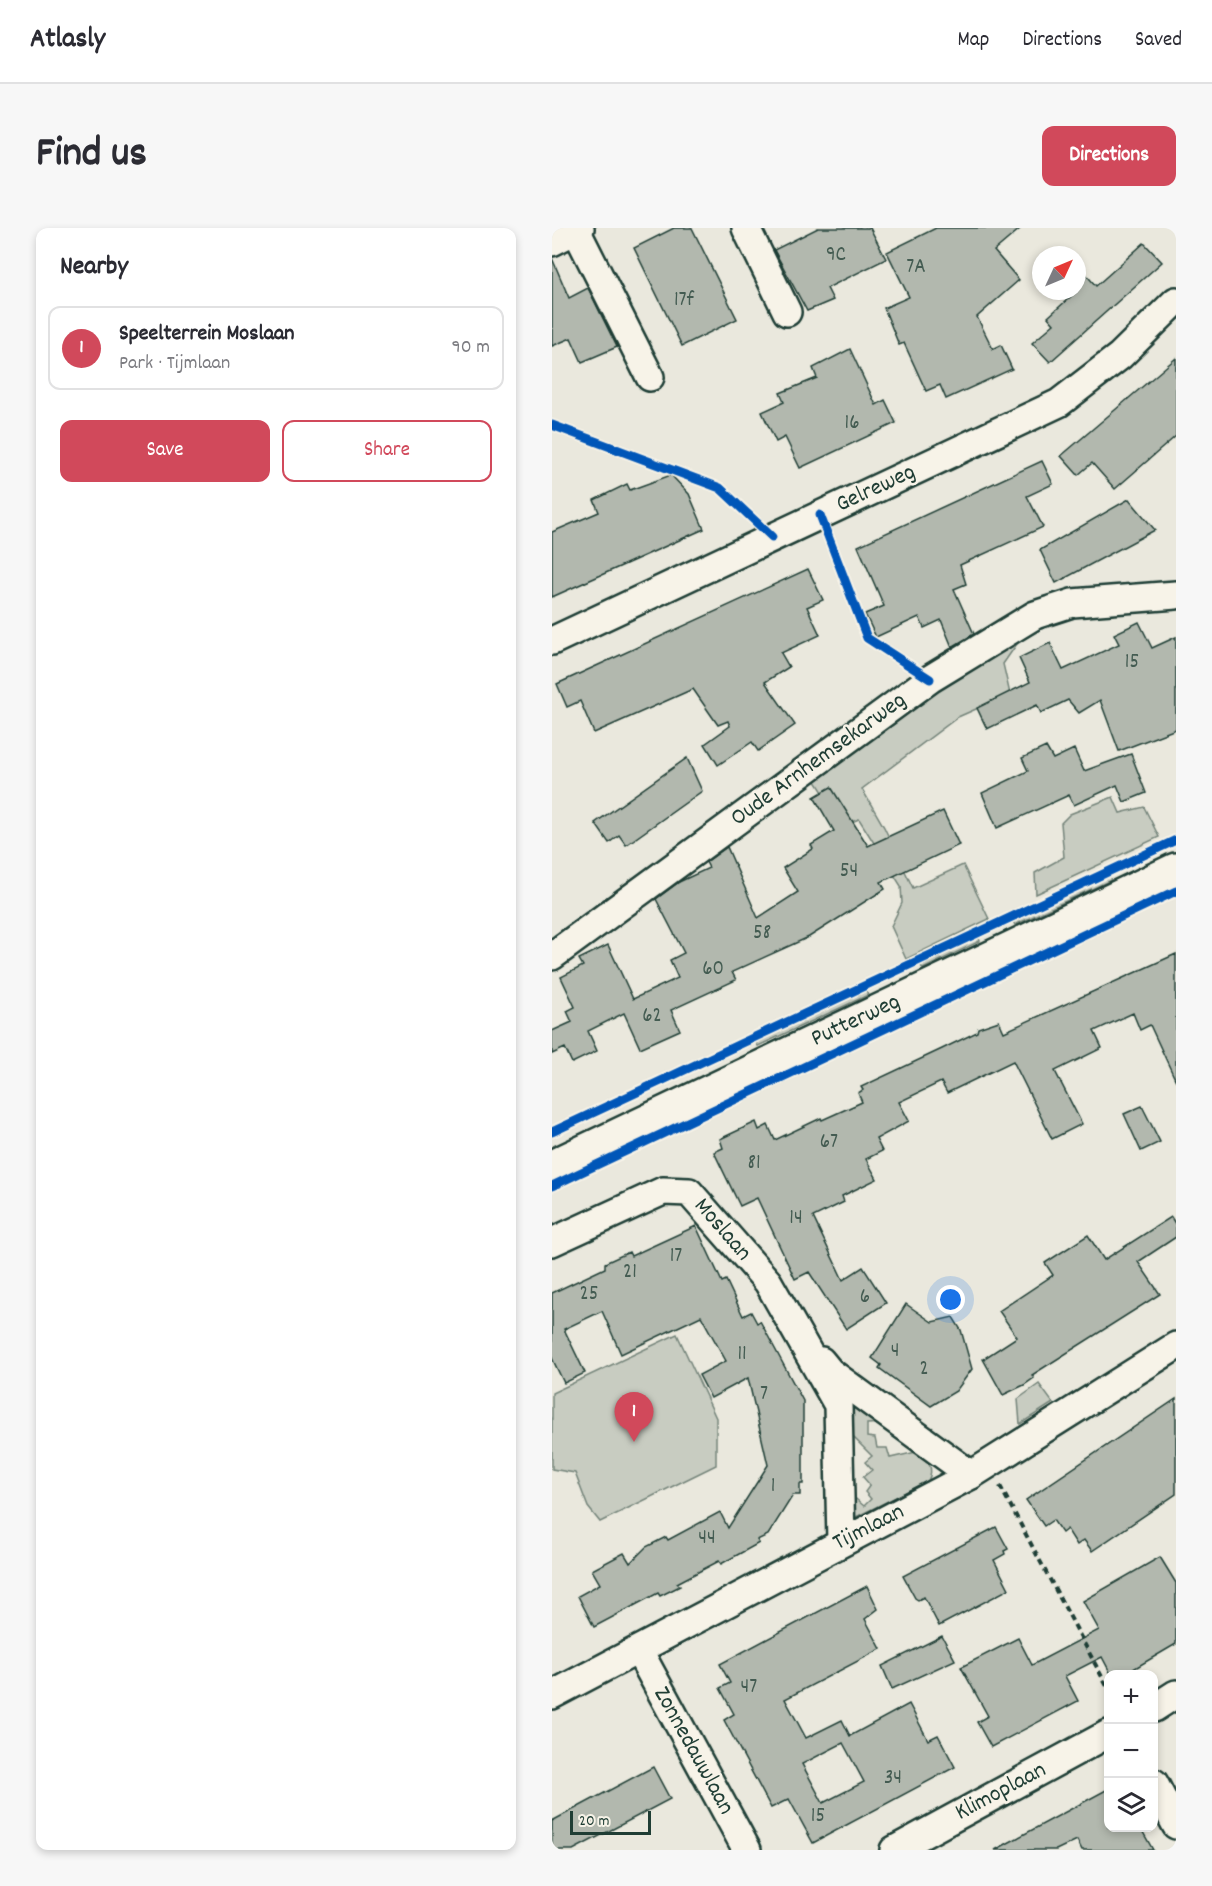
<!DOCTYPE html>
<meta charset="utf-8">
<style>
body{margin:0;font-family:Dekko,sans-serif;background:#f7f7f7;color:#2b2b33}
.controls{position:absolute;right:18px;bottom:18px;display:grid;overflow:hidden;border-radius:12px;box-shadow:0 3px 9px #0003}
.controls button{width:54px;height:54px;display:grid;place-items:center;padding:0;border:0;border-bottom:2px solid #e1e1e2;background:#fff;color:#2b2b33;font:30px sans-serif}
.compass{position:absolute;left:480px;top:18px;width:54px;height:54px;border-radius:50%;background:#fff;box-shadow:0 3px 9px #0003;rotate:46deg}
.scale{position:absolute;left:18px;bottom:15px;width:81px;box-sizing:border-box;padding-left:6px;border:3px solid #1f3d34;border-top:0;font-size:16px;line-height:21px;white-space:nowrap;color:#1f3d34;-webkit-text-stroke:4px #f7f3e8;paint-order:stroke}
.you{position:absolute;left:399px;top:1072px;width:21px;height:21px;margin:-15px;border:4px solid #fff;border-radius:50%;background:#1a73e8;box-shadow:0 0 0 9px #1a73e833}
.badge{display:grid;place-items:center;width:39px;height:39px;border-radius:50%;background:#d1495b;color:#fff;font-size:20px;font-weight:700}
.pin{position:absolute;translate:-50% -50px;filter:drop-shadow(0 2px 3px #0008)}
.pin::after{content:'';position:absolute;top:32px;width:21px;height:18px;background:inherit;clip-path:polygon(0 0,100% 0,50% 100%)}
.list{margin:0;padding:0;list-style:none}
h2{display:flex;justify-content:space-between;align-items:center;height:78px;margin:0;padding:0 24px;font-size:26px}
h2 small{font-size:20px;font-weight:400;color:#7c7c81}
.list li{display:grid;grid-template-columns:39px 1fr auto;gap:18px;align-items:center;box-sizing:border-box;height:84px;margin:0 12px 12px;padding:0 12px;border:2px solid #e1e1e2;border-radius:12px}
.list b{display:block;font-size:22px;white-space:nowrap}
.list p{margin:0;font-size:20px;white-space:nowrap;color:#7c7c81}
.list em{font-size:20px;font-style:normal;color:#7c7c81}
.actions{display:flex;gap:12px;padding:18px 24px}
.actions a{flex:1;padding:14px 0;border:2px solid #d1495b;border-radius:12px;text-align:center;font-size:21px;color:#d1495b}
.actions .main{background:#d1495b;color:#fff}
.icon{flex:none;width:33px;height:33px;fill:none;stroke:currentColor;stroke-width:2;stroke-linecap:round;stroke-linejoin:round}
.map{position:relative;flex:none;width:624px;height:1622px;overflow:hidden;border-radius:12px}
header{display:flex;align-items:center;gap:36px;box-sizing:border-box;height:84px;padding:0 30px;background:#fff;border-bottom:2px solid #e1e1e2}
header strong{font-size:28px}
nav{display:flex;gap:33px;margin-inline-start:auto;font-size:21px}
.intro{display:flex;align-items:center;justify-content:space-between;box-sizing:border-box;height:144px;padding:0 36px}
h1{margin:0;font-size:42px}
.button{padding:15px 27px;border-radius:12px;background:#d1495b;color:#fff;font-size:21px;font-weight:700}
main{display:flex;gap:36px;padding:0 36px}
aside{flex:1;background:#fff;border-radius:12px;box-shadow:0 3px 9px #0003}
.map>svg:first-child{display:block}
.green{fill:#c8ccc1;stroke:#74847a;stroke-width:1.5}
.building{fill:#b2b8ae;stroke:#1f3d34;stroke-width:1.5;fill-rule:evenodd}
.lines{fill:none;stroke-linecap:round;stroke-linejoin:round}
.minor-casing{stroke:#1f3d34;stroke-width:32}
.major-casing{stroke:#1f3d34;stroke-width:38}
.path{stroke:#1f3d34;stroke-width:4;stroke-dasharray:6 4.5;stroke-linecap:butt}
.minor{stroke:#f7f3e8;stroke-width:27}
.major{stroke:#f7f3e8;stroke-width:33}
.cycleway-casing{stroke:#f7f3e8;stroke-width:13}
.cycleway{stroke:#0057b8;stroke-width:9}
.labels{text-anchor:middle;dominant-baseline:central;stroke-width:5;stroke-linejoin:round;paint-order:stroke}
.number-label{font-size:21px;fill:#445c52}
.street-label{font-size:24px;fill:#1f3d34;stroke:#f7f3e8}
</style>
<header>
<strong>Atlasly</strong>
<nav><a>Map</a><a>Directions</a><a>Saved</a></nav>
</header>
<div class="intro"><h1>Find us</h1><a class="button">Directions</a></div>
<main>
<aside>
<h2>Nearby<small></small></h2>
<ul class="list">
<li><span class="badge">1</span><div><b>Speelterrein Moslaan</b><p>Park · Tijmlaan</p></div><em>90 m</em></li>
</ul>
<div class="actions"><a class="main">Save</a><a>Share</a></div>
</aside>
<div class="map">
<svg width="624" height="1622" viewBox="0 0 624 1622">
<rect width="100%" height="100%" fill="#eae8dd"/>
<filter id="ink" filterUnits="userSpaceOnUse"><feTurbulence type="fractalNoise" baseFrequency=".0167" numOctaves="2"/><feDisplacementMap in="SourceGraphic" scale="12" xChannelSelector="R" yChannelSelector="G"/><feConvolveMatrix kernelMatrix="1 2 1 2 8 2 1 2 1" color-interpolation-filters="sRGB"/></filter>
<g filter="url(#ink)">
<g class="green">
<path d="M 469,410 L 451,436 L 458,466 L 406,489 L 310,561 L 332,599 L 361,660 L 411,637 L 437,691 L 354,731 L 339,698 L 350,675 L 349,658 L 307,591 L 292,597 L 260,547 L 424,429 Z"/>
<path d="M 561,569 L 568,585 L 592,579 L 607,609 L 484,666 L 483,645 L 512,629 L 509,595 L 518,586 Z"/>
<path d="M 556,647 L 559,652 L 463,697 L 460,692 Z"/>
<path d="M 426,708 L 428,713 L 371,741 L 367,735 Z"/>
<path d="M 314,762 L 316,767 L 206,818 L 203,813 Z"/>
<path d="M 125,1106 L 164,1190 L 164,1237 L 48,1294 L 36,1279 L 23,1245 L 0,1241 L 0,1165 Z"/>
<path d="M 487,1156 L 501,1175 L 468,1196 L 466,1171 Z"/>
<path d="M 300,1169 L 331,1195 L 315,1196 L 315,1209 L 323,1210 L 325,1220 L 335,1220 L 338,1230 L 364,1224 C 376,1232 383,1239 376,1253 L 304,1289 L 299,1283 L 297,1265 L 312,1278 L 319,1271 L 313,1264 L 318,1257 L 311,1249 L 320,1242 L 313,1234 L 320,1228 L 297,1205 Z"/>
</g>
<g class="building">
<path d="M 122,0 L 140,0 L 185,91 L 130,118 L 82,20 Z"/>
<path d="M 266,0 L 318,0 L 334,31 L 275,60 L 281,72 L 255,83 L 222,22 Z"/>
<path d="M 384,0 L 469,0 L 442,23 L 467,52 L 425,89 L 441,121 L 449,117 L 460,141 L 394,171 L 388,157 L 374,163 L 352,115 L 347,117 L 332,80 L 357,69 L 335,24 Z"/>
<path d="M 592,15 L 610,34 L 498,134 L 480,115 L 502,96 L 496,89 L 525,63 L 525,36 L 544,58 Z"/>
<path d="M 0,30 L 17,70 L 36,60 L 65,119 L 30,134 L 19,110 L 0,118 Z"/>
<path d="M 298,121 L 324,177 L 333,172 L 344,195 L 248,240 L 233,209 L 224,214 L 210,184 L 232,174 L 228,165 L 265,150 L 261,140 Z"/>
<path d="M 624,130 L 624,208 L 563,261 L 540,235 L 526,247 L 509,228 Z"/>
<path d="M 490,233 L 501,256 L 475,268 L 491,299 L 408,337 L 414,356 L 402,361 L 422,406 L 400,419 L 389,392 L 372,400 L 367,389 L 324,409 L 313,386 L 332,378 L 306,318 Z"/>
<path d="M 119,247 L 137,266 L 152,301 L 0,369 L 0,304 L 47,284 L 42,272 L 75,256 L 78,262 Z"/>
<path d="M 577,271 L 603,302 L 504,355 L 488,322 Z"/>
<path d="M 256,341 L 271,372 L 255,379 L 268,407 L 229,425 L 237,439 L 213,454 L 243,497 L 206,523 L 200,514 L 166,537 L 153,516 L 178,498 L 176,493 L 166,497 L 141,461 L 42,505 L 28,473 L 15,479 L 5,456 Z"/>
<path d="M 587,394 L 600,420 L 624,409 L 624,501 L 567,523 L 548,472 L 527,485 L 516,472 L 489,485 L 485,477 L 435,501 L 425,480 L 478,454 L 467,430 L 498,415 L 511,442 L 567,416 L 562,406 Z"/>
<path d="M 494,519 L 501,531 L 522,521 L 532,543 L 579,526 L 594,565 L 572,574 L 565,557 L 522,577 L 517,567 L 445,600 L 430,565 L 476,543 L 470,530 Z"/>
<path d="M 135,530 L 150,563 L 74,617 L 67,607 L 57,615 L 43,595 Z"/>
<path d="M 279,559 L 316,618 L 391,583 L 407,617 L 329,654 L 333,661 L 257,709 L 180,744 L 184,752 L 119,782 L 128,802 L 88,820 L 72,785 L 36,803 L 45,823 L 20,835 L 13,820 L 0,826 L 0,803 L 20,794 L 15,783 L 23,779 L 9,749 L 31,738 L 27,731 L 56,717 L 81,771 L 126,750 L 118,732 L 132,725 L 104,671 L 127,654 L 157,640 L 154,634 L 175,619 L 206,690 L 246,664 L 231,640 L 261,621 L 259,617 L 282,603 L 262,569 Z"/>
<path d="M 624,726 L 624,853 L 598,797 L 588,802 L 581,785 L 542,803 L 550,820 L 503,843 L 530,896 L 500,911 L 461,833 L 395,865 L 389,854 L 347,874 L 357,893 L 324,911 L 330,923 L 314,931 L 325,951 L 290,968 L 292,974 L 261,989 L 291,1052 L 311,1039 L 334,1075 L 294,1101 L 257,1044 L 243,1051 L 205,970 L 188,978 L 162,924 L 171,920 L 168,911 L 204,894 L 207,902 L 216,897 L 223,912 L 269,890 L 270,892 L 310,874 L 306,865 L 311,862 L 309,859 L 390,821 L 425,804 L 426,800 L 447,793 L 452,804 Z"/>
<path d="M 590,878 L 608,914 L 589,923 L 572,886 Z"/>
<path d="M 619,989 L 624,997 L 624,1009 L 586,1034 L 608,1066 L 480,1147 L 482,1150 L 472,1157 L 451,1167 L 431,1131 L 465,1109 L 447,1083 L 501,1047 L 493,1035 L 536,1007 L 552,1032 Z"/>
<path d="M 144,998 L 170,1054 L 174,1052 L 191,1088 L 199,1084 L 205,1095 L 208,1093 L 251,1173 L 251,1256 L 248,1256 L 248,1267 L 241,1267 L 216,1307 L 205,1312 L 207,1315 L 169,1336 L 167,1333 L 125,1355 L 128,1358 L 108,1368 L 106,1365 L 42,1399 L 26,1368 L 48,1356 L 40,1342 L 72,1325 L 78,1335 L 94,1319 L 114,1309 L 116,1312 L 168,1284 L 176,1300 L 216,1237 L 196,1150 L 159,1170 L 147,1147 L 174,1133 L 149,1088 L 69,1126 L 50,1083 L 12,1101 L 33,1145 L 12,1155 L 0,1130 L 0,1065 L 53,1040 L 53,1035 L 77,1024 L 79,1028 Z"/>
<path d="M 354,1076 L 380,1094 L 401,1089 L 409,1102 L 420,1141 L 404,1163 L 379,1178 L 327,1140 L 329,1137 L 320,1130 Z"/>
<path d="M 624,1171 L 624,1266 L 540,1323 L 532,1312 L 525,1317 L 515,1301 L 510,1305 L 501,1292 L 492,1298 L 474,1272 Z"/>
<path d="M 444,1299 L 456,1321 L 452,1323 L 453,1326 L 442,1332 L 457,1361 L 387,1398 L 372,1369 L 366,1372 L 363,1370 L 351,1348 Z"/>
<path d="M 608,1329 L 624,1355 L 624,1416 L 573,1446 L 559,1446 L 550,1429 L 513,1448 L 526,1473 L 439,1519 L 425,1494 L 436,1488 L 409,1439 L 466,1410 L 480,1437 L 547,1402 L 531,1373 Z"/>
<path d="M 315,1358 L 326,1381 L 313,1391 L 329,1421 L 233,1471 L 254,1510 L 290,1492 L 298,1508 L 357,1476 L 376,1512 L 386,1507 L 403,1539 L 261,1615 L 237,1571 L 219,1580 L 172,1492 L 182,1486 L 168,1460 L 178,1455 L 168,1436 ZM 291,1515 L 312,1554 L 271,1575 L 250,1536 Z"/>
<path d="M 390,1408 L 403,1432 L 340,1461 L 330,1438 Z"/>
<path d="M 101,1539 L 118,1571 L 21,1622 L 0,1622 L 0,1593 Z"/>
<path d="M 556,1561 L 556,1599 L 588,1599 L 601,1622 L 530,1622 L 525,1612 L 504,1622 L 443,1622 Z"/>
</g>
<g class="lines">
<defs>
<g id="minor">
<path d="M 194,0 L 235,84"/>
<path d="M 24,2 L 98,149"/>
<path d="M 0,14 L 28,0"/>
<path d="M 0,413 L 507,175 L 568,128 L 624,73"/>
<path d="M 0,728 L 378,451 L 483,387 L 520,375 L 624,367"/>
<path d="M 0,1014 L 111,963 L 137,964 L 216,1054 L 286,1177 L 289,1314"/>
<path d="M 269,1133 L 278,1144 L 419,1247"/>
<path d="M 87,1423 L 195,1622"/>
<path d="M 0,1467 L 419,1247 L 624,1118"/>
<path d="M 602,1480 L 624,1466"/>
<path d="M 602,1555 L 624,1597"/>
<path d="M 342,1622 L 556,1506"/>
</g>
<path id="major" d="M 0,939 L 624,642"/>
</defs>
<use href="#minor" class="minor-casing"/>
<use href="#major" class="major-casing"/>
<path class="path" d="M 448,1258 L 556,1460"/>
<use href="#minor" class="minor"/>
<use href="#major" class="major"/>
<defs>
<g id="cycleway">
<path d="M 0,197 L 168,260 L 220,309"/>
<path d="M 268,287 L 315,410 L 378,451"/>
<path d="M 0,904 L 624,612"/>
<path d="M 0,958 L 624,663"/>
</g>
</defs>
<use href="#cycleway" class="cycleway-casing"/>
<use href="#cycleway" class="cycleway"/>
</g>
</g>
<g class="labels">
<g class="number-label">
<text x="284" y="28">9C</text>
<text x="364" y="40">7A</text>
<text x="132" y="73">17f</text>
<text x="300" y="196">16</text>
<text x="580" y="435">15</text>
<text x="297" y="644">54</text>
<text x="210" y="706">58</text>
<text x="161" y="742">60</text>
<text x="100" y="789">62</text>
<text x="277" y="915">67</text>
<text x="202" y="936">81</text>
<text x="244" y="991">14</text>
<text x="124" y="1029">17</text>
<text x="78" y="1045">21</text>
<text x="37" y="1067">25</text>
<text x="313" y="1070">6</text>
<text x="343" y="1124">4</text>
<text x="190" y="1127">11</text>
<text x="372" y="1142">2</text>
<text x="212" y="1167">7</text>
<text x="221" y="1259">1</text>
<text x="155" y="1311">44</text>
<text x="197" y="1460">47</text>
<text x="341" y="1551">34</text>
<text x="266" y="1589">15</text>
</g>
<g class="street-label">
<text transform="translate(324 261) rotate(-25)">Gelreweg</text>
<text transform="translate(267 532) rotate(-36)">Oude Arnhemsekarweg</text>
<text transform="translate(304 793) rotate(-25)">Putterweg</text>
<text transform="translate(170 1002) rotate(49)">Moslaan</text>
<text transform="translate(317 1300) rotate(-27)">Tijmlaan</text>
<text transform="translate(141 1523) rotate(61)">Zonnedauwlaan</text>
<text transform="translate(449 1564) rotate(-28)">Klimoplaan</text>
</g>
</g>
</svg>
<div class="controls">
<button>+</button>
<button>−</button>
<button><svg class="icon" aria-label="layers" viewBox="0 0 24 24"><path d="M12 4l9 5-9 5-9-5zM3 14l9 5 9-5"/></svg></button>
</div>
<svg class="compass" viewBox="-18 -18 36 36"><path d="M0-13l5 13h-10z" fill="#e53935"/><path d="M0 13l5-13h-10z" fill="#7c7c81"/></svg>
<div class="scale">20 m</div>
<div class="you"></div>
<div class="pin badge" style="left:82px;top:1214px">1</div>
</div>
</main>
